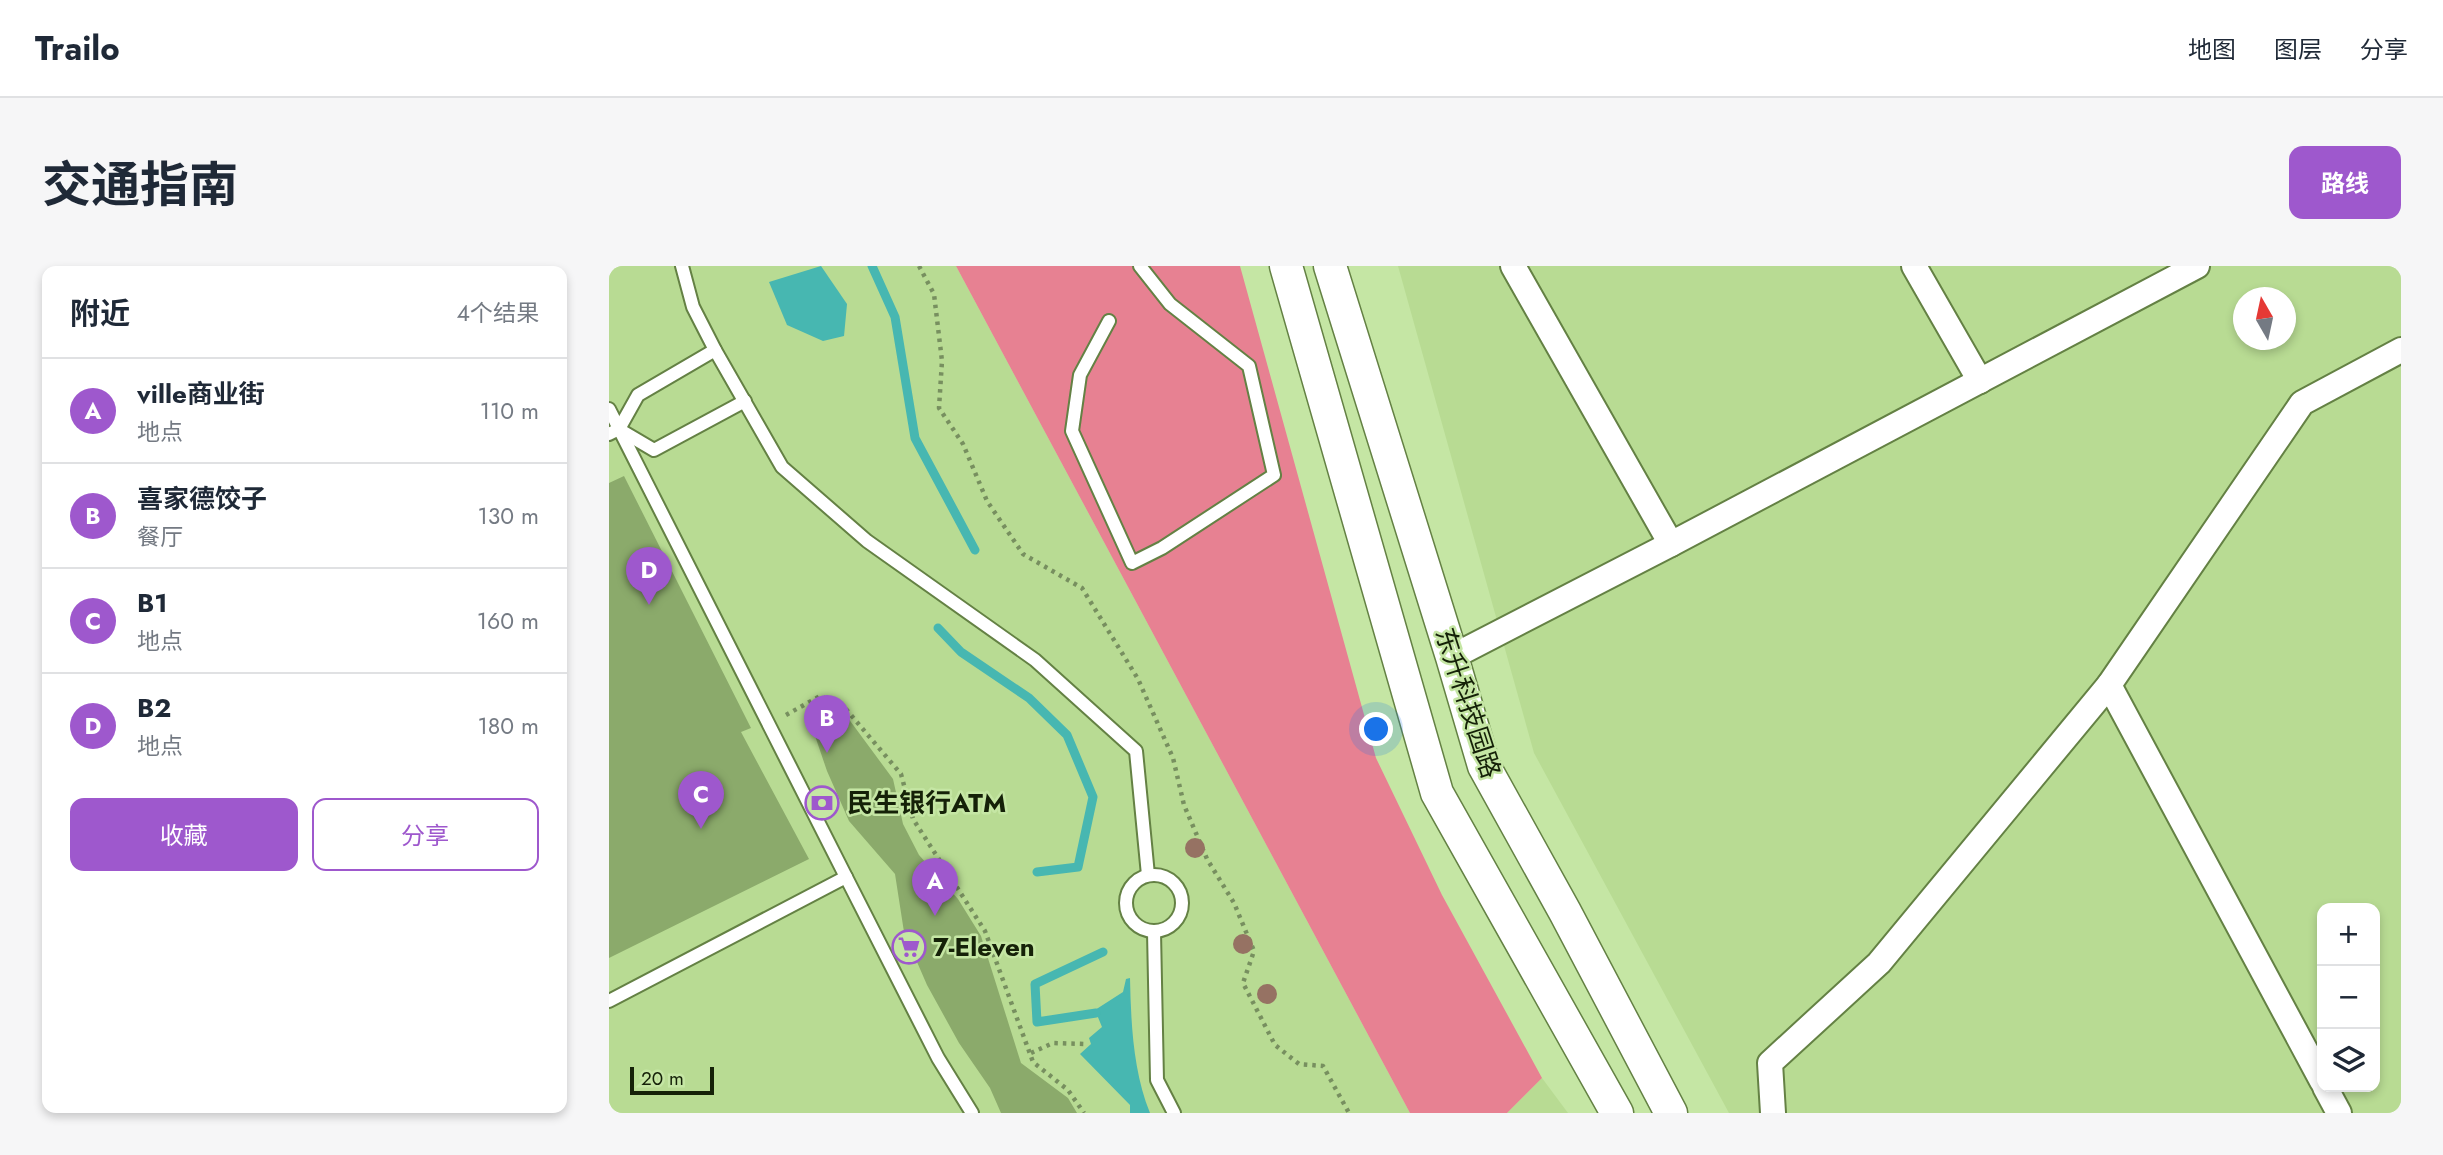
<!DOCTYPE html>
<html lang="zh">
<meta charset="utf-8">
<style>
body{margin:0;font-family:Jost,"Noto Sans SC",sans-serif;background:#f6f6f7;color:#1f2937}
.controls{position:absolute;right:21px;bottom:21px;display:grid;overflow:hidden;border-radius:14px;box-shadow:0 4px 10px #0003}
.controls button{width:63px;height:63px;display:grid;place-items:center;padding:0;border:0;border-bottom:2px solid #e0e1e3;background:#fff;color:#1f2937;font:35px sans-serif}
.compass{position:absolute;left:1624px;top:21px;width:63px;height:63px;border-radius:50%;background:#fff;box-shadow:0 4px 10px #0003;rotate:351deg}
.scale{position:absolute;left:21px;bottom:18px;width:84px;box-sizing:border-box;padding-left:7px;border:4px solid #152108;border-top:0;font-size:19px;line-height:24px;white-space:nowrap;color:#152108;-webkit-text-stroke:5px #c5e6a4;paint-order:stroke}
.you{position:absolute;left:768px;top:464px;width:24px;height:24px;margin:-18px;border:5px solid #fff;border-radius:50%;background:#1a73e8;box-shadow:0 0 0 10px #1a73e833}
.badge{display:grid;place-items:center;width:46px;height:46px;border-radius:50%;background:#9e58cd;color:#fff;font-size:23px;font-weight:700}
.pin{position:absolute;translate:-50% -58px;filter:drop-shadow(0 2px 4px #0008)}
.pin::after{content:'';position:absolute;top:37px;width:24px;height:21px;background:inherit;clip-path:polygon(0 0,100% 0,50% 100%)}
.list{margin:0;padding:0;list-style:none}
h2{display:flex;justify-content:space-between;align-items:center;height:91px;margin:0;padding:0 28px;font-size:30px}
h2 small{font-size:23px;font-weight:400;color:#747a83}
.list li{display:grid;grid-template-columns:46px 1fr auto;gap:21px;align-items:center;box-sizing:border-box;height:105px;padding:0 28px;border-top:2px solid #e0e1e3}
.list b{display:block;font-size:26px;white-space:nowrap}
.list p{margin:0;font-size:23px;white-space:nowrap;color:#747a83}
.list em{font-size:23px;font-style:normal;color:#747a83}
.actions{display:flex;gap:14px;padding:21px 28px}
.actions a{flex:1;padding:16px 0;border:2px solid #9e58cd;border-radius:14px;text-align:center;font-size:24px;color:#9e58cd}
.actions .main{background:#9e58cd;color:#fff}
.icon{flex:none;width:38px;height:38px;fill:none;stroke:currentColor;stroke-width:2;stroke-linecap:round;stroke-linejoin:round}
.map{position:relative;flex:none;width:1792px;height:847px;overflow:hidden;border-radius:14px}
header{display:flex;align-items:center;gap:42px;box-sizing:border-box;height:98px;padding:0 35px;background:#fff;border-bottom:2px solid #e0e1e3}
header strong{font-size:33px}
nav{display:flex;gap:38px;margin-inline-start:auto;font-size:24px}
.intro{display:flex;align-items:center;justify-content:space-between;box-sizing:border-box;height:168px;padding:0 42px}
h1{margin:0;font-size:49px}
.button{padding:18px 32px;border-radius:14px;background:#9e58cd;color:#fff;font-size:24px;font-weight:700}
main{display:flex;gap:42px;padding:0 42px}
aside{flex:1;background:#fff;border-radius:14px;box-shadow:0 4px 10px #0003}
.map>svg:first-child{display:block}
.built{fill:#b8db93;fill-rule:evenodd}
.forest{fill:#e78192}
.water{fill:#47b7b1}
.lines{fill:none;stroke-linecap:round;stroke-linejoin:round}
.stream{stroke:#47b7b1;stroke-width:9}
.building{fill:#8baa6b}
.service-casing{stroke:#648144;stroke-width:16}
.minor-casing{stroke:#648144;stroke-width:28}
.tertiary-casing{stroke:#648144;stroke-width:35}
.path{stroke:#778f5f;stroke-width:4.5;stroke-dasharray:3.5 5;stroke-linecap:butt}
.service{stroke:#fff;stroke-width:12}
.minor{stroke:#fff;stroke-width:24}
.tertiary{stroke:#fff;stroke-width:32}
.tree{fill:#967263}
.labels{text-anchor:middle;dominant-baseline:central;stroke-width:5;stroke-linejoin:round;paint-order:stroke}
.street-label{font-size:26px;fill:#152108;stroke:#c5e6a4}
.poi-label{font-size:26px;font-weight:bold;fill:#152108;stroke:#c5e6a4;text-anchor:start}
</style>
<header>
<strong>Trailo</strong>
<nav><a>地图</a><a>图层</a><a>分享</a></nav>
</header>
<div class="intro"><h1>交通指南</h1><a class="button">路线</a></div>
<main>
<aside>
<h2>附近<small>4个结果</small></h2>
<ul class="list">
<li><span class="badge">A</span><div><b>ville商业街</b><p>地点</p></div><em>110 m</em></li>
<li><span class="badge">B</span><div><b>喜家德饺子</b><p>餐厅</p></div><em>130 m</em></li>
<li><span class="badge">C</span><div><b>B1</b><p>地点</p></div><em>160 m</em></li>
<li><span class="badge">D</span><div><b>B2</b><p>地点</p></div><em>180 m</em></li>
</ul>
<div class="actions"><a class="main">收藏</a><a>分享</a></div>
</aside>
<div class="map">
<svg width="1792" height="847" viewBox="0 0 1792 847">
<rect width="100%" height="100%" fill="#c5e6a4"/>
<g class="built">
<path d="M 0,0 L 347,0 L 801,847 L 0,847 Z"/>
<path d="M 789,0 L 1792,0 L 1792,847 L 1120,847 L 925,487 ZM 1634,32 L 1676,32 L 1676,74 L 1634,74 ZM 1713,642 L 1766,642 L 1766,821 L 1713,821 Z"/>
<path d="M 933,812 L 959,847 L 898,847 Z"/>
</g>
<path class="forest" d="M 347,0 L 631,0 L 767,492 L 833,629 L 933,812 L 898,847 L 801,847 Z"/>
<g class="water">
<path d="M 212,0 L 238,38 L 235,70 L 214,75 L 178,59 L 160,16 Z"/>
<path d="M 521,712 C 522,757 524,805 541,847 L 521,847 L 521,839 L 471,788 L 482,778 L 480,772 L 493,761 L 486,744 L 514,726 L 517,713 Z"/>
</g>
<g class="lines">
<g class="stream">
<path d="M 263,0 L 286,51 L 306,172 L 366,284"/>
<path d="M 329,362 L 352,386 L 420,432 L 458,469 L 484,531 L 469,601 L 428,606"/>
<path d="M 487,747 L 428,756 L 426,718 L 494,686"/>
</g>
</g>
<g class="building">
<path d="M 15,210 L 142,462 L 132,466 L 200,593 L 0,692 L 0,217 Z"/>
<path d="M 207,441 L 224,444 L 239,452 L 284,513 L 294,558 L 310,589 L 349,633 L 372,670 L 412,797 L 459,832 L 468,847 L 392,847 L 381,822 L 350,777 L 318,719 L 295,666 L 286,608 L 240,555 L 218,505 L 203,461 Z"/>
</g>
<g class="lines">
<defs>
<g id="service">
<path d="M 73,0 L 84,41 L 106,84 L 173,201 L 258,275 L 426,394 L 527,485 L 539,609"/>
<path d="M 500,55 L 471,109 L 463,165 L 523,297 L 553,282 L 665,209 L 640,100 L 561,38 L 531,0"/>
<path d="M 0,143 L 237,611"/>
<path d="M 11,164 L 45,184 L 136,135"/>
<path d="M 0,168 L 10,163 L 29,129 L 106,84"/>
<circle cx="545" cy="637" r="28"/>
<path d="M 545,666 L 548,814 L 565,847"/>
<path d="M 0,735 L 237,611 L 329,792 L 363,847"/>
</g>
<g id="minor">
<path d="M 904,0 L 1062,278"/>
<path d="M 1305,0 L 1371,115"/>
<path d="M 843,391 L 1062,278 L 1588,0"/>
<path d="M 1713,815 L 1500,419 L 1693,137 L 1792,84"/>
<path d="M 1716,821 L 1730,847"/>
<path d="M 1164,847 L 1161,797 L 1270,697 L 1500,419"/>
</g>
<g id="tertiary">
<path d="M 677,0 L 828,527 L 1008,847"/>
<path d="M 721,0 L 843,391 L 875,500 L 956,646 L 1062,847"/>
</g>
</defs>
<use href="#service" class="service-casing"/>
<use href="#minor" class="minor-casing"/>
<use href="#tertiary" class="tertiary-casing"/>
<g class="path">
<path d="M 310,0 L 325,28 L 333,95 L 330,142 L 354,178 L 378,235 L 414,288 L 473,322 L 529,413 L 564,492 L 575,539 L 598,593 L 625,637 L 645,685 L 634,717 L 666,779 L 690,798 L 714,800 L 740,847"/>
<path d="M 177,449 L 211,430 L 236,442 L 292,508 L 304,553 L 376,665 L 424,796 L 459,824 L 475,847"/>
<path d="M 422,787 L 444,777 L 476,778"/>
</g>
<use href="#service" class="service"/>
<use href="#minor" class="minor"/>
<use href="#tertiary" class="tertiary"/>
</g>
<g class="tree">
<circle cx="586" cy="582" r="10"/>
<circle cx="634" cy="678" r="10"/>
<circle cx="658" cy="728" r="10"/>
</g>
<defs>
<symbol id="bank-ring" viewBox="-11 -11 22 22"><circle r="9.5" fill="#c5e6a4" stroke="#9e58cd" stroke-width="1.5"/><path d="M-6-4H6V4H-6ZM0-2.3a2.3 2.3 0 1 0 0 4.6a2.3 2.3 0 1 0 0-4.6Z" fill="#9e58cd"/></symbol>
<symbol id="supermarket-ring" viewBox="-11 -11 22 22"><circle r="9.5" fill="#c5e6a4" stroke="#9e58cd" stroke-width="1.5"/><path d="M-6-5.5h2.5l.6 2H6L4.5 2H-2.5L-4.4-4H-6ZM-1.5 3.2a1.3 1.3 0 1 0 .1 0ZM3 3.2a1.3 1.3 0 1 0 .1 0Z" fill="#9e58cd"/></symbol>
</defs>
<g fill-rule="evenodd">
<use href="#bank-ring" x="194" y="518" width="38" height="38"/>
<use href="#supermarket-ring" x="281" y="662" width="38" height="38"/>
</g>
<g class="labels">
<g class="street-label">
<text transform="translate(859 437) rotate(72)">东升科技园路</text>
</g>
<g class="poi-label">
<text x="238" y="537">民生银行ATM</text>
<text x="324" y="681">7-Eleven</text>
</g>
</g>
</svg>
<div class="controls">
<button>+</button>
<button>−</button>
<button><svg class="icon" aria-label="layers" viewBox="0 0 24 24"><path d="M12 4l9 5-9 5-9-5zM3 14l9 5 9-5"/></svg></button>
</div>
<svg class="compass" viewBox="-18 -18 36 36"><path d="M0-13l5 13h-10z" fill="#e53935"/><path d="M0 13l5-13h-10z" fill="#747a83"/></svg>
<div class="scale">20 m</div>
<div class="you"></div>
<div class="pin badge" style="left:326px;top:650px">A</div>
<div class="pin badge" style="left:218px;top:487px">B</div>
<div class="pin badge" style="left:92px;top:563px">C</div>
<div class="pin badge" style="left:40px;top:339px">D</div>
</div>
</main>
